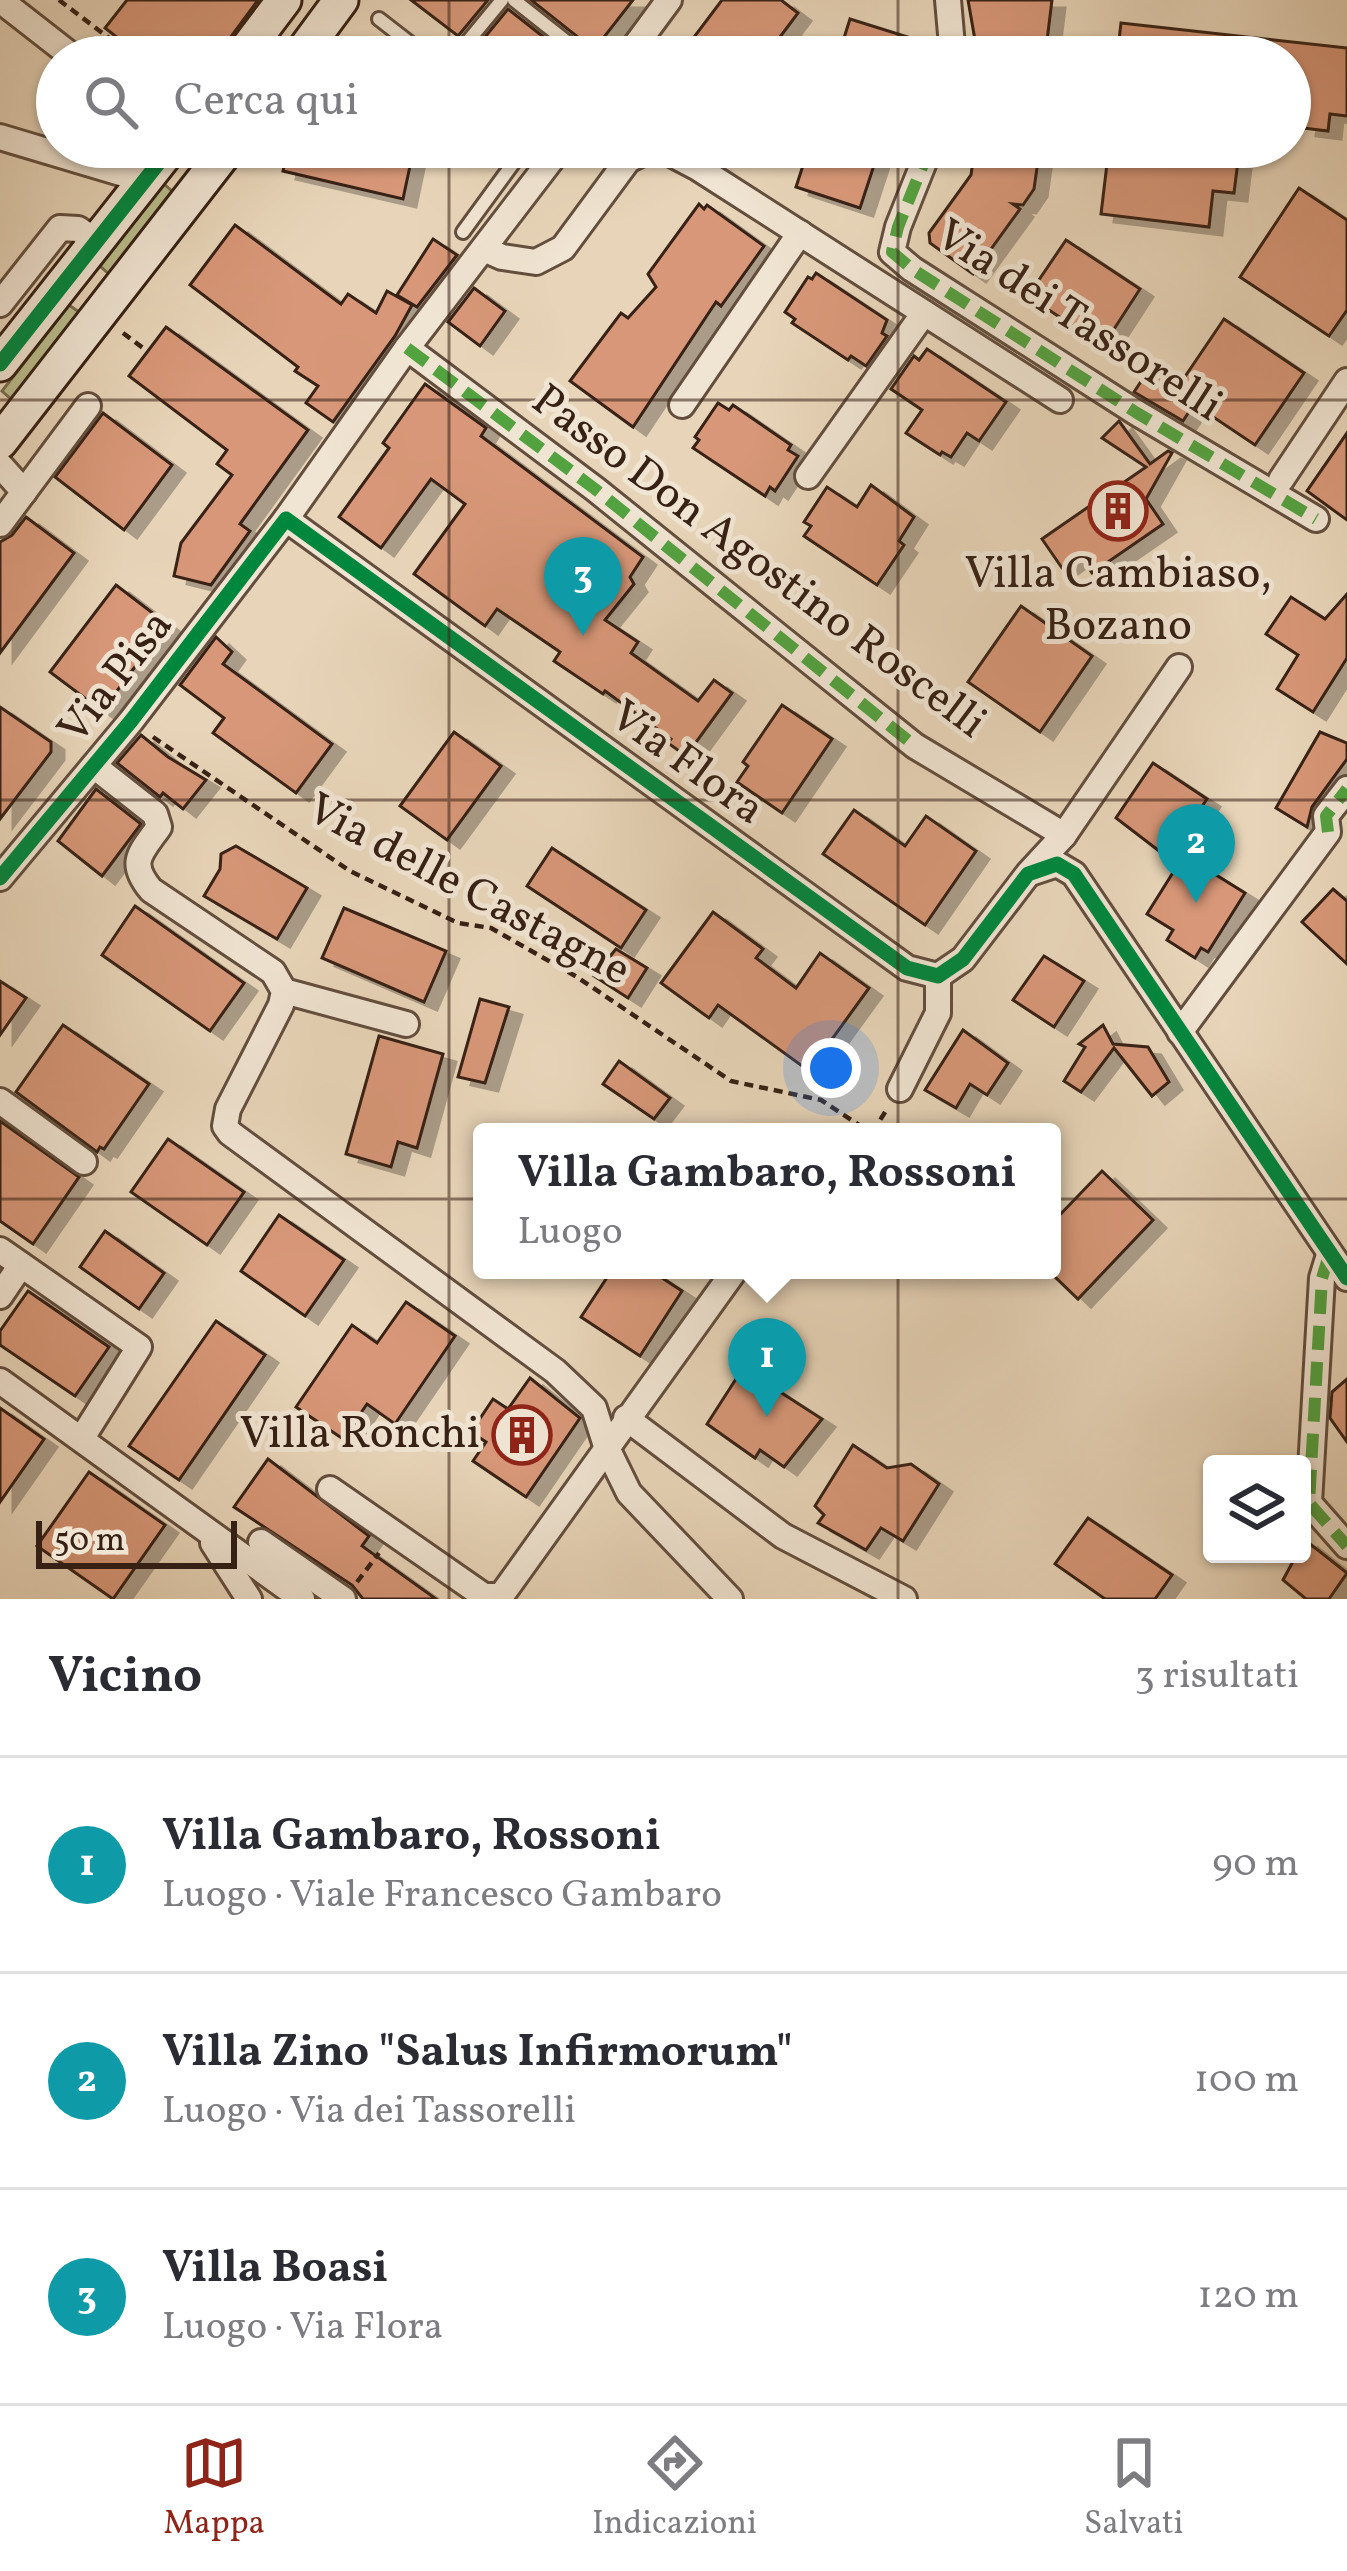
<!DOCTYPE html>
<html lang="it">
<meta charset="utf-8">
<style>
body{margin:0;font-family:Vollkorn,serif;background:#f7f7f7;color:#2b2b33}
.controls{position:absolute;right:36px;bottom:36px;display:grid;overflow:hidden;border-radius:12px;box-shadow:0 3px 9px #0004}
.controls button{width:108px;height:108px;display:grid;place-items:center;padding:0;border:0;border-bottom:3px solid #e1e1e2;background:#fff;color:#2b2b33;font:60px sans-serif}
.scale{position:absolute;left:36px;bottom:30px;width:201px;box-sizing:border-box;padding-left:12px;border:6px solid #372115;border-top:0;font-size:33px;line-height:42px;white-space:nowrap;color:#372115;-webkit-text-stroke:9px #f0e4d2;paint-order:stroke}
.you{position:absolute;left:831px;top:1068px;width:42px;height:42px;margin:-30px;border:9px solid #fff;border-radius:50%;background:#1a73e8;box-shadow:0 0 0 18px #1a73e833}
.badge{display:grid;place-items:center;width:78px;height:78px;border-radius:50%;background:#8f2418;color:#fff;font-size:39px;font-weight:700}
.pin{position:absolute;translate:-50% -99px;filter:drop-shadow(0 3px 6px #0008)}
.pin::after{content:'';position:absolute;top:63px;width:42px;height:36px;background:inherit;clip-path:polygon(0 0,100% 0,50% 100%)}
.popup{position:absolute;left:473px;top:1123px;width:588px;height:156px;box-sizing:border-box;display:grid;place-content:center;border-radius:12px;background:#fff;filter:drop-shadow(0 3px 9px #0005);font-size:39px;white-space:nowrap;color:#7c7c81}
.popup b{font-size:45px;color:#2b2b33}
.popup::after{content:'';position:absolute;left:50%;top:100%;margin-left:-24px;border:24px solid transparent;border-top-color:#fff}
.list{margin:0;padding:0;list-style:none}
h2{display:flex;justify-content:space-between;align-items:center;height:156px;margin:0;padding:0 48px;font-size:51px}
h2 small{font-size:39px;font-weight:400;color:#7c7c81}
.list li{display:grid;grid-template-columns:78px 1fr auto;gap:36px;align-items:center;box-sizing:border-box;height:216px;padding:0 48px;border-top:3px solid #e1e1e2}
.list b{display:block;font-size:45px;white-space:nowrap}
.list p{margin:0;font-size:39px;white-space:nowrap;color:#7c7c81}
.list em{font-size:39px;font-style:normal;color:#7c7c81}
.icon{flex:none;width:66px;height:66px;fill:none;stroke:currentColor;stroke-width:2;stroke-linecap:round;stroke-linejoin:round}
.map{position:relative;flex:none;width:1347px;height:1599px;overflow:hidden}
.search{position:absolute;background:#fff;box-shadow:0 3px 9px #0004;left:36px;right:36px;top:36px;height:132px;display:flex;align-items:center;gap:30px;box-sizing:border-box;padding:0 42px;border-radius:66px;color:#7c7c81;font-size:45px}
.sheet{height:804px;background:#fff}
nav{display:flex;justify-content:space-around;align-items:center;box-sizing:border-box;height:168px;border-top:3px solid #e1e1e2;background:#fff;font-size:33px;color:#7c7c81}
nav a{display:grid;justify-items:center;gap:6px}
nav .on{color:#8f2418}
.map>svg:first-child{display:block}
.green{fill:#b9bc8c;stroke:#786e50;stroke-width:3}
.building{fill:#d79778;stroke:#372115;stroke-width:3;filter:url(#shadow)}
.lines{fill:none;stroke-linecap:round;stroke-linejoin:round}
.lane-casing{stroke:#634e3e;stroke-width:18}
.street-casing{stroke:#634e3e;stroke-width:30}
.secondary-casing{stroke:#372115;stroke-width:39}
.path{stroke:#372115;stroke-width:4.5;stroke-dasharray:9 6;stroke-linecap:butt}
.lane{stroke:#f0e4d2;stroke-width:12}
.street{stroke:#f0e4d2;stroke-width:24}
.secondary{stroke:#f0e4d2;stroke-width:33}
.quiet{stroke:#53a240;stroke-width:12;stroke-dasharray:24 12;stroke-linecap:butt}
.cycleway-casing{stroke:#f0e4d2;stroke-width:22}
.cycleway{stroke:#00873e;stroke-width:15}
.grid{fill:none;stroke:#372115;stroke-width:3;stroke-opacity:0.55}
.labels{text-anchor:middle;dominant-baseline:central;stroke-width:10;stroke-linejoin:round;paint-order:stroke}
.street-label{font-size:45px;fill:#372115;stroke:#f0e4d2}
.poi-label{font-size:45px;fill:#372115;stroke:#f0e4d2}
</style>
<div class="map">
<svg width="1347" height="1599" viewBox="0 0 1347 1599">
<defs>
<filter id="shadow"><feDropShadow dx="13" dy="8" stdDeviation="0" flood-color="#0004"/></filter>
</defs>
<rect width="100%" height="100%" fill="#e8d5b9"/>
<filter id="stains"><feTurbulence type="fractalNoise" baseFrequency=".00167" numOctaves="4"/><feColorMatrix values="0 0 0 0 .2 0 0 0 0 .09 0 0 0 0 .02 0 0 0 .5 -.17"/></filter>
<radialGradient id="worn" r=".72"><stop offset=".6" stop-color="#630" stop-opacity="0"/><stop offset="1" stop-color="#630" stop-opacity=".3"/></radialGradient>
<g class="green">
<path d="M 164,184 L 173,192 L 109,274 L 100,266 Z"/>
<path d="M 69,305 L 79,312 L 11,399 L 2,391 Z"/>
</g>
<g class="building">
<path d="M 127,0 L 258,0 L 216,57 L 142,57 L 105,28 Z"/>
<path d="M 411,0 L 488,0 L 458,36 Z"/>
<path d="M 531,0 L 633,0 L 594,50 Z"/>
<path d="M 722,0 L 781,0 L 798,13 L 765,57 L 679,57 Z"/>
<path d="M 968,0 L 1052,0 L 1045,57 L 978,57 Z"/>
<path d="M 508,9 L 569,57 L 485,57 L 475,49 Z"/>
<path d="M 850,19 L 914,39 L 909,57 L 838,57 Z"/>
<path d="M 1121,23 L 1347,48 L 1347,116 L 1330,114 L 1328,131 L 1303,128 L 1305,111 L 1297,111 L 1299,97 L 1290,96 L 1290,57 L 1117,57 Z"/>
<path d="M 308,147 L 414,147 L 403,199 L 283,171 L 288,148 L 307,152 Z"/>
<path d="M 809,147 L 880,147 L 860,208 L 796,187 Z"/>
<path d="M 975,147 L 1040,147 L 1034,189 L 1023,205 L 1013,204 L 1020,209 L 973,274 L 930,243 L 929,233 L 971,175 Z"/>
<path d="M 1109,147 L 1238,161 L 1234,193 L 1213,191 L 1209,227 L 1101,214 Z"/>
<path d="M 1299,188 L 1347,220 L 1347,310 L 1329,336 L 1240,277 Z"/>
<path d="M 699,204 L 704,209 L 707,205 L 764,246 L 721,306 L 716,302 L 633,427 L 570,381 L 621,313 L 628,318 L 656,287 L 648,274 Z"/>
<path d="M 235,225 L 341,304 L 348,294 L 376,313 L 387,291 L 412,305 L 395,336 L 333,422 L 306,403 L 318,386 L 295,371 L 298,367 L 190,285 Z"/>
<path d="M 433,239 L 457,255 L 417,307 L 397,295 Z"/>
<path d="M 1066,240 L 1140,289 L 1103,346 L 1028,296 Z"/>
<path d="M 816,273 L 887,320 L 882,333 L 887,336 L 866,366 L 851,356 L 848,360 L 792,323 L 795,319 L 785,312 L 808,277 L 812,279 Z"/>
<path d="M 474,288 L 505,311 L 480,346 L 448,322 Z"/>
<path d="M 1224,319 L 1304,373 L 1255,445 L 1194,404 L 1183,421 L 1134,392 L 1154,362 L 1182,381 Z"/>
<path d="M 166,327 L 308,430 L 240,524 L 250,531 L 211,585 L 174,576 L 181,543 L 232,475 L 217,464 L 227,450 L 129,376 Z"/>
<path d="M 927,349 L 1006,402 L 979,441 L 967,433 L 951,457 L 942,452 L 940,455 L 906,433 L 922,410 L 891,389 L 914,356 L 919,360 Z"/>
<path d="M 425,384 L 486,428 L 481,436 L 643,557 L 630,577 L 634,584 L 605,620 L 638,642 L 631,653 L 698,701 L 714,680 L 732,693 L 686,756 L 668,743 L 671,739 L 605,691 L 603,694 L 554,661 L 560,652 L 497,609 L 485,626 L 414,574 L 465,504 L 431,479 L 381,548 L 339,517 L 389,448 L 383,443 Z"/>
<path d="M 718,403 L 729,410 L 733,405 L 791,445 L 788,450 L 798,456 L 775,491 L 770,487 L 765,496 L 693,448 L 699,440 L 695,437 Z"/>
<path d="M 103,413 L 172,465 L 124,530 L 55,477 Z"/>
<path d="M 1119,421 L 1150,464 L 1168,451 L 1172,453 L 1146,499 L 1163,524 L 1092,573 L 1080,555 L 1062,568 L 1042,539 L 1146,467 L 1102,438 Z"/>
<path d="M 1347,433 L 1347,520 L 1307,491 Z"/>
<path d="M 871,485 L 914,517 L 899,541 L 904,545 L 877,585 L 804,536 L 811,526 L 804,522 L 827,487 L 857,507 Z"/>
<path d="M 26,517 L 74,553 L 0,653 L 0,542 L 12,535 Z"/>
<path d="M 116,585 L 167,624 L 102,711 L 50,672 Z"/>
<path d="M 1347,594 L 1347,658 L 1313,712 L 1277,689 L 1298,655 L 1266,634 L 1291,597 L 1325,619 Z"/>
<path d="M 1021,606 L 1092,656 L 1040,732 L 968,682 Z"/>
<path d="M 216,637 L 232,652 L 223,664 L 332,744 L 296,793 L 213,733 L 224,718 L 180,685 Z"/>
<path d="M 782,705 L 832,739 L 782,813 L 737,782 L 748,766 L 743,762 Z"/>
<path d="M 0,707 L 51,742 L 51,752 L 0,819 Z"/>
<path d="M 454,732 L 501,766 L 447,840 L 400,806 Z"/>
<path d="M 1320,732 L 1347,743 L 1347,759 L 1312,807 L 1307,827 L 1276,808 Z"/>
<path d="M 141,735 L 168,757 L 206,780 L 183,809 L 163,793 L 160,797 L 117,763 Z"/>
<path d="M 1153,763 L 1207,799 L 1167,857 L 1116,818 Z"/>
<path d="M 96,789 L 141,824 L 102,876 L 58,841 Z"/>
<path d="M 854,810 L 905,846 L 926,816 L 976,851 L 925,925 L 823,854 Z"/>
<path d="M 236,846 L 307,888 L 277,939 L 204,896 L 220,869 L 221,854 Z"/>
<path d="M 552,848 L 646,910 L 621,948 L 527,886 Z"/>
<path d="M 1184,855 L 1245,893 L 1208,952 L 1201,948 L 1195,958 L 1167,940 L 1173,930 L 1147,914 Z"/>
<path d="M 1333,889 L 1347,901 L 1347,964 L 1302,922 Z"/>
<path d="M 135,906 L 244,983 L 210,1031 L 102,955 Z"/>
<path d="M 344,908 L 446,951 L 424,1002 L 322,958 Z"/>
<path d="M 713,912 L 763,949 L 756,958 L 796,988 L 820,953 L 869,988 L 809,1071 L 718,1005 L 709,1018 L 661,983 Z"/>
<path d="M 616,949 L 647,968 L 628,998 L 594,976 Z"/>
<path d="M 1044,956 L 1084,981 L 1054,1027 L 1013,1000 Z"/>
<path d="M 0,981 L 26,998 L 0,1035 Z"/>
<path d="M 480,999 L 509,1007 L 485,1083 L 458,1077 Z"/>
<path d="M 63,1025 L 149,1084 L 104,1149 L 100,1147 L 97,1152 L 16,1092 Z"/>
<path d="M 1103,1025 L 1113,1044 L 1148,1047 L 1169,1082 L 1152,1096 L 1114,1048 L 1081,1092 L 1064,1081 L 1085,1047 L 1079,1044 Z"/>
<path d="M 963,1030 L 1008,1063 L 987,1095 L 970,1084 L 956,1108 L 925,1090 Z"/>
<path d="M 379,1036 L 443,1054 L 417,1148 L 398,1142 L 391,1167 L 346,1154 Z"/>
<path d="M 619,1061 L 670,1098 L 654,1119 L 603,1084 Z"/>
<path d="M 0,1121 L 79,1177 L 33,1244 L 0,1221 Z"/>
<path d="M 168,1139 L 244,1192 L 207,1245 L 131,1192 Z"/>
<path d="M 1102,1171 L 1153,1220 L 1078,1299 L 1052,1274 L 1052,1223 Z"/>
<path d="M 279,1215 L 344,1260 L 305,1316 L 241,1271 Z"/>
<path d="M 105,1231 L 164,1273 L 139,1309 L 80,1267 Z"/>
<path d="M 612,1270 L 650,1270 L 682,1291 L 640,1356 L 581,1317 Z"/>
<path d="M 28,1291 L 109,1347 L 75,1396 L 0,1345 L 0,1331 Z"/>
<path d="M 406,1302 L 455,1336 L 395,1424 L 367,1404 L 343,1439 L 296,1407 L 352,1325 L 377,1343 Z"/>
<path d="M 216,1321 L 265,1355 L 179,1480 L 129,1446 Z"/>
<path d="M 743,1368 L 822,1419 L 784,1467 L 760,1450 L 755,1458 L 707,1424 Z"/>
<path d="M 530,1378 L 580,1418 L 526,1497 L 473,1461 L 486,1442 L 471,1432 L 493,1399 L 508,1409 Z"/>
<path d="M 1347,1379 L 1347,1442 L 1330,1418 L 1332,1392 Z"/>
<path d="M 0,1408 L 44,1439 L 0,1502 Z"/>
<path d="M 853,1445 L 887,1468 L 911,1464 L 939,1484 L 903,1541 L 881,1528 L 866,1550 L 818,1523 L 824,1515 L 815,1506 Z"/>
<path d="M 268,1459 L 369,1536 L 362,1546 L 436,1599 L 363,1599 L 352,1585 L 234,1507 Z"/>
<path d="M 89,1472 L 165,1525 L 113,1599 L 37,1546 Z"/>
<path d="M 1088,1518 L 1172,1575 L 1155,1599 L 1105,1599 L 1055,1564 Z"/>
<path d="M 1305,1540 L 1347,1573 L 1329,1599 L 1306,1599 L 1283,1580 L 1297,1554 L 1302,1554 Z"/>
</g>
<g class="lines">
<defs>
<g id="lane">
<path d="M 514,0 L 586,57"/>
<path d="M 379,19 L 428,57"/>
<path d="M 455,57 L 502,0"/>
<path d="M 463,232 L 525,147"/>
</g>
<g id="street">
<path d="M 0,0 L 73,57"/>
<path d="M 948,0 L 953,57"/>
<path d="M 627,57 L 669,0"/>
<path d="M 0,137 L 144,180"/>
<path d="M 192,147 L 216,164"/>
<path d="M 658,147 L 698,168 L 1060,400"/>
<path d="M 930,147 L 898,227 L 892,252 L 912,269 L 1137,413 L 1316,519"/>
<path d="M 484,249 L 502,257 L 536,262 L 563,248 L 628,160 L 654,147"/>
<path d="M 0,304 L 60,228 L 78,229 L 96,241"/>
<path d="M 407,348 L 595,489 L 915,746 L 1064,835"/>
<path d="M 682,405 L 800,233"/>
<path d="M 0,465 L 24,492"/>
<path d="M 808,476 L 924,313"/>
<path d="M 1281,480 L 1347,381"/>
<path d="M 286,519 L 907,968 L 938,976 L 963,959 L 1028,874 L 1064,835 L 1179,667"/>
<path d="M 0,524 L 88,406"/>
<path d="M 94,766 L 155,814 L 159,827 C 140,854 128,862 151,890 L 273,972 L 284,991 L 281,1005 L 228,1109 L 225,1126 L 230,1133 L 555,1371 L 594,1408 L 606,1446 L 629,1493 L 730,1599"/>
<path d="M 1030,873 L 1057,864 L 1074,874 L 1347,1278"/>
<path d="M 0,878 L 131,721 L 286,519 L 407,348 L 561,147"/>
<path d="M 284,991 L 406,1024"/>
<path d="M 1180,1032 L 1328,832 L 1326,816 L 1347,789"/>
<path d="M 900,1089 L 938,1013 L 938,976"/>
<path d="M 0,1101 L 84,1162"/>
<path d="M 0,1250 L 139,1347 L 82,1438"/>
<path d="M 1329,1255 L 1322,1278 L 1309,1503 L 1347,1546"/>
<path d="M 0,1296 L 21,1265"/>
<path d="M 0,1381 L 302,1599"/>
<path d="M 626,1418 L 783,1536 L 904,1599"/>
<path d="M 330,1489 L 484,1596 L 501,1596 L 735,1270"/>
<path d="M 261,1542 L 343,1599"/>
<path d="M 213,1543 L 249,1599"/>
</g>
<g id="secondary">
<path d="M 241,57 L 284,0"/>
<path d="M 299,57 L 341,0"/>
<path d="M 0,364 L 171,147"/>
<path d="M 0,442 L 229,147"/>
</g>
</defs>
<use href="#lane" class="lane-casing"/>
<use href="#street" class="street-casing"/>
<use href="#secondary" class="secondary-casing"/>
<g class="path">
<path d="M 59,0 L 134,57"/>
<path d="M 123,333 L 147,351"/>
<path d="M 153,737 L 350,871 L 458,923 L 491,928 L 577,977 L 731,1081 L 821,1100 L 865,1129 L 877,1125 L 887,1109"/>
<path d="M 357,1582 L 379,1553"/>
</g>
<use href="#lane" class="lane"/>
<use href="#street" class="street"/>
<use href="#secondary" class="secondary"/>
<g class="quiet">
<path d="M 930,147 L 898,227 L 892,252 L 912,269 L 1137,413 L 1316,519"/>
<path d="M 407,348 L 595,489 L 915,746"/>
<path d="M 1328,832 L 1326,816 L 1347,789"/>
<path d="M 1329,1255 L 1322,1278 L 1309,1503 L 1347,1546"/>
</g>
<defs>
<g id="cycleway">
<path d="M 0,364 L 171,147"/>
<path d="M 0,878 L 131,721 L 286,519 L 907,968 L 938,976 L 963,959 L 1028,874 L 1057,864 L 1074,874 L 1347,1278"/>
</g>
</defs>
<use href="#cycleway" class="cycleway-casing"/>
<use href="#cycleway" class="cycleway"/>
</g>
<path class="grid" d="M 449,0 L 449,57M 898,0 L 898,57M 449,147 L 449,1599M 898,147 L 898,1599M 0,400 L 1347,400M 0,800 L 1347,800M 0,1199 L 1347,1199"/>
<defs>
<symbol id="building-ring" viewBox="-11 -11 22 22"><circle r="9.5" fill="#f0e4d2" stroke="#8f2418" stroke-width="1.5"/><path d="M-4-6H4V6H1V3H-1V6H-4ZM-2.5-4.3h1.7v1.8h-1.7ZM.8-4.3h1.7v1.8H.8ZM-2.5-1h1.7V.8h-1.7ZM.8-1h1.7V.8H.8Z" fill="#8f2418"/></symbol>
</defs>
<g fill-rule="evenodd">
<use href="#building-ring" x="1085" y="478" width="66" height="66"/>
<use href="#building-ring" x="489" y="1402" width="66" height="66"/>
</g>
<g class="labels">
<g class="street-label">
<text transform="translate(1078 322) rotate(33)">Via dei Tassorelli</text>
<text transform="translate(758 563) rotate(37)">Passo Don Agostino Roscelli</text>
<text transform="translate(117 678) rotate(-52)">Via Pisa</text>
<text transform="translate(686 764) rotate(36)">Via Flora</text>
<text transform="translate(468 891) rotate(28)">Via delle Castagne</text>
</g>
<g class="poi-label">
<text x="1118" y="575">Villa Cambiaso,<tspan x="1118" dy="52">Bozano</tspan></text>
<text x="480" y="1435" text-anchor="end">Villa Ronchi</text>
</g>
</g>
<rect width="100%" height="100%" filter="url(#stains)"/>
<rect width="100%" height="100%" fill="url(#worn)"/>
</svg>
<div class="controls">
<button><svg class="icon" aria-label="layers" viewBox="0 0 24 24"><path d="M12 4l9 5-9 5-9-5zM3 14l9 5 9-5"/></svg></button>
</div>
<div class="scale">50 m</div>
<div class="you"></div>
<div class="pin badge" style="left:767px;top:1417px;background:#0f9aa8">1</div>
<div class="popup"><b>Villa Gambaro, Rossoni</b>Luogo</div>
<div class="pin badge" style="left:1196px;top:903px;background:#0f9aa8">2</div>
<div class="pin badge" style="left:583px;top:636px;background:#0f9aa8">3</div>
<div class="search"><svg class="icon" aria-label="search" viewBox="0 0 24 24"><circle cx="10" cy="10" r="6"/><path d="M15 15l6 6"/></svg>Cerca qui</div>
</div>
<section class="sheet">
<h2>Vicino<small>3 risultati</small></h2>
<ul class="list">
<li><span class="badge" style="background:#0f9aa8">1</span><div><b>Villa Gambaro, Rossoni</b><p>Luogo · Viale Francesco Gambaro</p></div><em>90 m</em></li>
<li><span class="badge" style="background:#0f9aa8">2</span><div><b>Villa Zino &quot;Salus Infirmorum&quot;</b><p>Luogo · Via dei Tassorelli</p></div><em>100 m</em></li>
<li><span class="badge" style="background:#0f9aa8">3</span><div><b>Villa Boasi</b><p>Luogo · Via Flora</p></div><em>120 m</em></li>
</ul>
</section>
<nav>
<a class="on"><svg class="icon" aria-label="map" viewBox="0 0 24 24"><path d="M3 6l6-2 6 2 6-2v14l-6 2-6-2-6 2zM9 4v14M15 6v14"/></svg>Mappa</a>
<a><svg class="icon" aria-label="directions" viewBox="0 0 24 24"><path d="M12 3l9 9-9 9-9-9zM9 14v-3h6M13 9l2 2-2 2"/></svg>Indicazioni</a>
<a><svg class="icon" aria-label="saved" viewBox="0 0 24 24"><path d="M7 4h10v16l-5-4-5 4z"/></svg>Salvati</a>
</nav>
